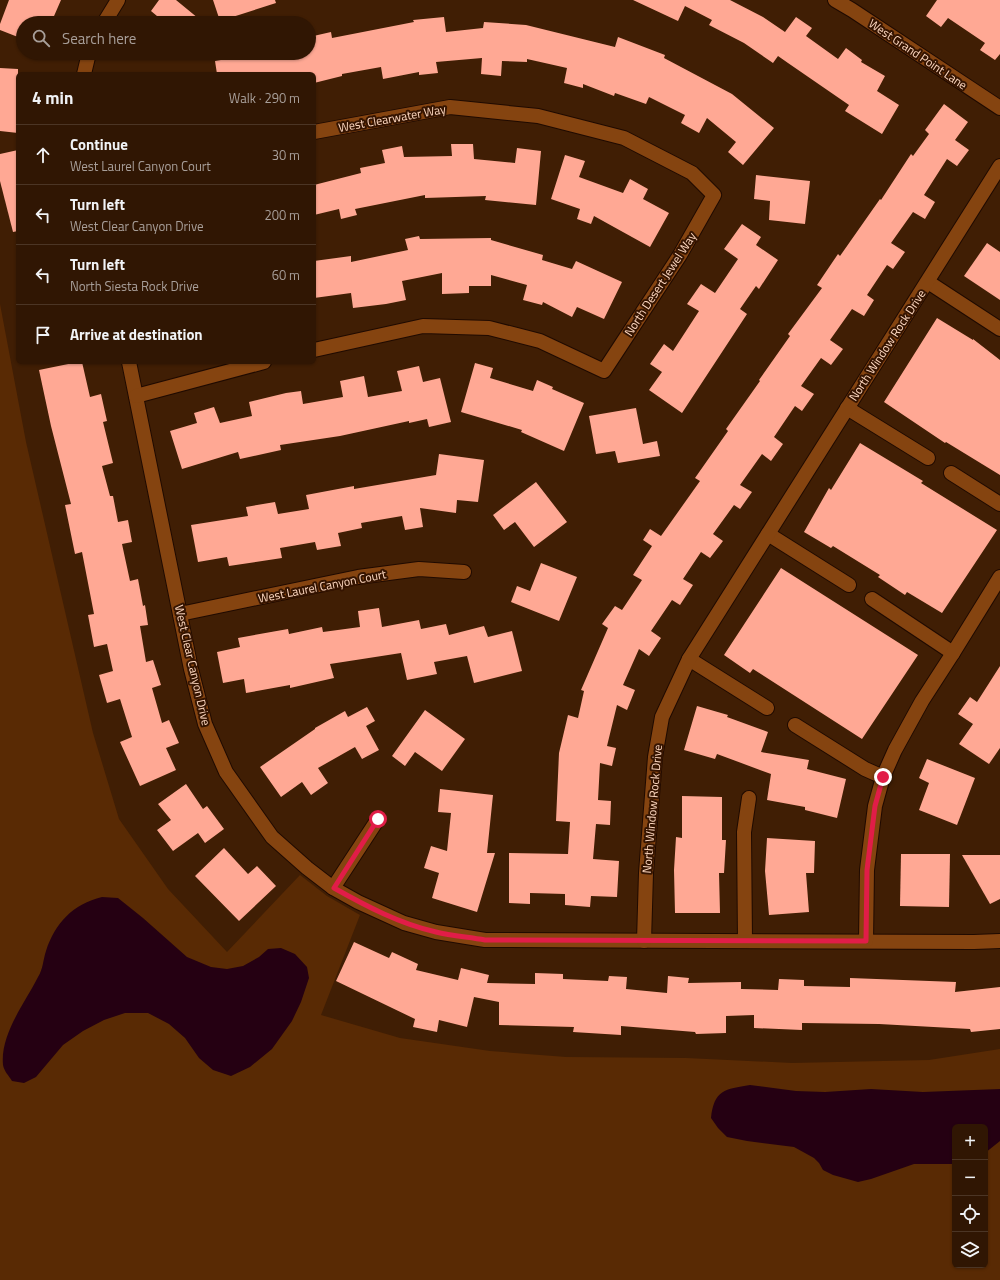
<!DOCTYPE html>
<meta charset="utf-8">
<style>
body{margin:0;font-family:"Titillium Web",sans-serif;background:#381f0d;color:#f1f3f6}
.controls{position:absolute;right:12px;bottom:12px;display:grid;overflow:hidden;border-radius:6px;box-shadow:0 1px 3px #0004}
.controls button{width:36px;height:36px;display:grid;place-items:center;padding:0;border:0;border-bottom:1px solid #4b3525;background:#301603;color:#f1f3f6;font:20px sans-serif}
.stop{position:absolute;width:12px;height:12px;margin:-9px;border:3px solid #e11d48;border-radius:50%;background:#fff}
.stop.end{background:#e11d48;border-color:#fff;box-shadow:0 1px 4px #0008}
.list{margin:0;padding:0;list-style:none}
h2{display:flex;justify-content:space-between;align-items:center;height:52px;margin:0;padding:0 16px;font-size:17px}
h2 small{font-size:13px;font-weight:400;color:#a89f9a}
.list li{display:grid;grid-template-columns:26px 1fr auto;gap:12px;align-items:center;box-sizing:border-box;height:60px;padding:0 16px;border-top:1px solid #4b3525}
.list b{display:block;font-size:15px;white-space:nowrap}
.list p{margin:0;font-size:13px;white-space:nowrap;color:#a89f9a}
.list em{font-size:13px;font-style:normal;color:#a89f9a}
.icon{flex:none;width:22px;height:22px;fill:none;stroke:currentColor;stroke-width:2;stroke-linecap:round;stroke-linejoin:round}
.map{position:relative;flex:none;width:1000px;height:1280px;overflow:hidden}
.search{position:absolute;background:#301603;box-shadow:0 1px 3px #0004;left:16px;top:16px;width:300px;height:44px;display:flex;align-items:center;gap:10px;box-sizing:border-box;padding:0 14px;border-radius:22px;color:#a89f9a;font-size:15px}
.panel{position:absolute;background:#301603;box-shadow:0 1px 3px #0004;left:16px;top:72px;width:300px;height:292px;border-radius:6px}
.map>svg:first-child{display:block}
.grass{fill:#592a04;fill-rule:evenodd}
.water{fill:#250012}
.building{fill:#ffa894}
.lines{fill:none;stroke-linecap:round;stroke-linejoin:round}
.minor-casing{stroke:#1f0a00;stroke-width:16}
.minor{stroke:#854410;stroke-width:14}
.route{stroke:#e11d48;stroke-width:5}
.labels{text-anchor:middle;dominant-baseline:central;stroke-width:4;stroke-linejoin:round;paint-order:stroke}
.street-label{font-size:12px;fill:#fed8c0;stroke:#351400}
</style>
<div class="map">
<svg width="1000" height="1280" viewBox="0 0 1000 1280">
<rect width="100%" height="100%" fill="#401e04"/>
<path class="grass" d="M 0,304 L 26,442 L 93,733 L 119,819 L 168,889 L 227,952 L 300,875 L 327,896 L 360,915 L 321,1015 L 400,1038 L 490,1051 L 566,1057 L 686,1058 L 792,1063 L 929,1060 L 1000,1049 L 1000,1280 L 0,1280 ZM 955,1127 L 985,1127 L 985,1265 L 955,1265 Z"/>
<g class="water">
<path d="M 102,897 L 118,898 L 143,918 L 187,957 L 211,967 L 227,969 L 243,966 L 259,957 L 268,949 L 281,948 L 295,954 L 307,967 L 309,978 L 301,1002 L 292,1021 L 272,1049 L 250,1067 L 231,1076 L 213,1070 L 199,1058 L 185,1038 L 169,1024 L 148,1013 L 125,1013 L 104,1020 L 83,1031 L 63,1045 L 36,1077 L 24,1083 L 12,1081 C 9,1076 4,1071 3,1065 C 0,1034 25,1003 38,977 C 43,969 43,960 46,951 C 55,923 73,904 102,897 Z"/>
<path d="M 750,1085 L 796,1091 L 825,1092 L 871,1089 L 923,1092 L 1000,1089 L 1000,1141 L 985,1153 L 985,1127 L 955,1127 L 955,1164 L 914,1164 L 871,1179 L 858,1182 L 833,1175 L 823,1170 L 819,1163 L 814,1158 L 794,1147 L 747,1141 L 727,1137 L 718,1128 L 711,1118 C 714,1090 725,1089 750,1085 Z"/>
</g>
<g class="building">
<path d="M 9,0 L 61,0 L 51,23 L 23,23 L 23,39 L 0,30 L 0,24 Z"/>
<path d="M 159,0 L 176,0 L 204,23 L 151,23 L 157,16 L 151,11 Z"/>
<path d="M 213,0 L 275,0 L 276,3 L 220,21 Z"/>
<path d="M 633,0 L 730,0 L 763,17 L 785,32 L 796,17 L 812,28 L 806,36 L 838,59 L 846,48 L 862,60 L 861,62 L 885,76 L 877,91 L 899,105 L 882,134 L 845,111 L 849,105 L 788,63 L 778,56 L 773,63 L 744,43 L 709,25 L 712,20 L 685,6 L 678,21 Z"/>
<path d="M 937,0 L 1000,0 L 1000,54 L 995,60 L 980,50 L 985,43 L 948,18 L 941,27 L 926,16 Z"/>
<path d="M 444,17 L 446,32 L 483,28 L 484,22 L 526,25 L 615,47 L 618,37 L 665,55 L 664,58 L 732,94 L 774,128 L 743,165 L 728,152 L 736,142 L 707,118 L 699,133 L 681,123 L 685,115 L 649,97 L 646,104 L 615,93 L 614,96 L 583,84 L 583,88 L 564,83 L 567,68 L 527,59 L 527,62 L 502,61 L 501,76 L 481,74 L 482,58 L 436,62 L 438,73 L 419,75 L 419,72 L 383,79 L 381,67 L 342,74 L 342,76 L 314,83 L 314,74 L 217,74 L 215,61 L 262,53 L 309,53 L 309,37 L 331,32 L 332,38 L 414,22 L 413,20 Z"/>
<path d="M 0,68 L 18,69 L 18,133 L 0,131 Z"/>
<path d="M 944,104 L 968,122 L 955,140 L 969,150 L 957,166 L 947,159 L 924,195 L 935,202 L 925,219 L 913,212 L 891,243 L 905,252 L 893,269 L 887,265 L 867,295 L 874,300 L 864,316 L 852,309 L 830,340 L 843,349 L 831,365 L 821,358 L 801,386 L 814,394 L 802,411 L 795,406 L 774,437 L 783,444 L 771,461 L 762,454 L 740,485 L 752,492 L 740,509 L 734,505 L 713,534 L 723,541 L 710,558 L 701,552 L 683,579 L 693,585 L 680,605 L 672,600 L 651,631 L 661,638 L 649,656 L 639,649 L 623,685 L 635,690 L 627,710 L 617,705 L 607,746 L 616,748 L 612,766 L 600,763 L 598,800 L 611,801 L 610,825 L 596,824 L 593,859 L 619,861 L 617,897 L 591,896 L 590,907 L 565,905 L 565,894 L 530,893 L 530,904 L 509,903 L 509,853 L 568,854 L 570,822 L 556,821 L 559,753 L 568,715 L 578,718 L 584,691 L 581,690 L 608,628 L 602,624 L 615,606 L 622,610 L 642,580 L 633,575 L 652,546 L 643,540 L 650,529 L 661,536 L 700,481 L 695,478 L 728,431 L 726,429 L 760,381 L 759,380 L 790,336 L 788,334 L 822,288 L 817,285 L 838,254 L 840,256 L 880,199 L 881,200 L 911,154 L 913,156 L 929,134 L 925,130 Z"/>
<path d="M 451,144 L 473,144 L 474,159 L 515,163 L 517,148 L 541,151 L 536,205 L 485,200 L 486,196 L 425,198 L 425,195 L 355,209 L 357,215 L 341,219 L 339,209 L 314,215 L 314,185 L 361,173 L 360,168 L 385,163 L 382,150 L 402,146 L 404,157 L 452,156 Z"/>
<path d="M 18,150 L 18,231 L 13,232 L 0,181 L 0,154 Z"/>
<path d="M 565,155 L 585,161 L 579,177 L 623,193 L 630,179 L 648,189 L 643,199 L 669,213 L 650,247 L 594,216 L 591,224 L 577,219 L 580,209 L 551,199 Z"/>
<path d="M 756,175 L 810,181 L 805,224 L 769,220 L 770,201 L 754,199 Z"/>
<path d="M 742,224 L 761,237 L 756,245 L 778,260 L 759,289 L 756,286 L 740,309 L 747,314 L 682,413 L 649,390 L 662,372 L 650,364 L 664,344 L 673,351 L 699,311 L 687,304 L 701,284 L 715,293 L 738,259 L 724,249 Z"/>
<path d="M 419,236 L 420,239 L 491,238 L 491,240 L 543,255 L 542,260 L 572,269 L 576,261 L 622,282 L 604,319 L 577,307 L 572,317 L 543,302 L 542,305 L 523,300 L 527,285 L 491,275 L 491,286 L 469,286 L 469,293 L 442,294 L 442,273 L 402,281 L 406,300 L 386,304 L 353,308 L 351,293 L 314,298 L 314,261 L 351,256 L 351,262 L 408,250 L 405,239 Z"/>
<path d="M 987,243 L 1000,252 L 1000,300 L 964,276 Z"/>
<path d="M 937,318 L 973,340 L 973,339 L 1000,360 L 1000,475 L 946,442 L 945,443 L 884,402 Z"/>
<path d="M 78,362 L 82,362 L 90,397 L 101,394 L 107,421 L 103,422 L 113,463 L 102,466 L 110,496 L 113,496 L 118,522 L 128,520 L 132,542 L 122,544 L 130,581 L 138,579 L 143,606 L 145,605 L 148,625 L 140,626 L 146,662 L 153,660 L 161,685 L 152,688 L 162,723 L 169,720 L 179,743 L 166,748 L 176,770 L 140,786 L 120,742 L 132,737 L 120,699 L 107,703 L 99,675 L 113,671 L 107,644 L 94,647 L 88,615 L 94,614 L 82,552 L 75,554 L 65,505 L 71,504 L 51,426 L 39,370 Z"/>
<path d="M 475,363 L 493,368 L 490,378 L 533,391 L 537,380 L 553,387 L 552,389 L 584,403 L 564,451 L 521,432 L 522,430 L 461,412 Z"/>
<path d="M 419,366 L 423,382 L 440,378 L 451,422 L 429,427 L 427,419 L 409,423 L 409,421 L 340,436 L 280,445 L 281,450 L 240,459 L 238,452 L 182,469 L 170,431 L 197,423 L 194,413 L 214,407 L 220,423 L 252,416 L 249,402 L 286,393 L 301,391 L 303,404 L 343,397 L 340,381 L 364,376 L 368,397 L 402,391 L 397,371 Z"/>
<path d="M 636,408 L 643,444 L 657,441 L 660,456 L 618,463 L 615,451 L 596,454 L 589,416 Z"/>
<path d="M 860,443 L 923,481 L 921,483 L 997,530 L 942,613 L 907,592 L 905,595 L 878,577 L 880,575 L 833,546 L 831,548 L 804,532 L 829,488 L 831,490 Z"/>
<path d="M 439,454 L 484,460 L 478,502 L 457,500 L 456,513 L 420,508 L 423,527 L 405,530 L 402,516 L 361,523 L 362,528 L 338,533 L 341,546 L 317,550 L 315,542 L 280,548 L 282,558 L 229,566 L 227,557 L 198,562 L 191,525 L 248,516 L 246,507 L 275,502 L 278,514 L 309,509 L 306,495 L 354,486 L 354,489 L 436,475 Z"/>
<path d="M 536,482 L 567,522 L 534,547 L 515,522 L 504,530 L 493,515 Z"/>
<path d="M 541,563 L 577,577 L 559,621 L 511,602 L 517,586 L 530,591 Z"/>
<path d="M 781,568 L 918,655 L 862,739 L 753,669 L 750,673 L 724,655 Z"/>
<path d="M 379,608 L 382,627 L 419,620 L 421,629 L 446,624 L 449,635 L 484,626 L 488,637 L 512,631 L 522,671 L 474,683 L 467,656 L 434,662 L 437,674 L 407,680 L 401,653 L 330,664 L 334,678 L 290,688 L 290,685 L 246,693 L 244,679 L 223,683 L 217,652 L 240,647 L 238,638 L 288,629 L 289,634 L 322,627 L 323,632 L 360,627 L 358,611 Z"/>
<path d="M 1000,666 L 1000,748 L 989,764 L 959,744 L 973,724 L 958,714 L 970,697 L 977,702 Z"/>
<path d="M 697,706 L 728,715 L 727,717 L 768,732 L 761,752 L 809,760 L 807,769 L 846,779 L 837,818 L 805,810 L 805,807 L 767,800 L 771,774 L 717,754 L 715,759 L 684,750 Z"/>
<path d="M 367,707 L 375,721 L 366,726 L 379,750 L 362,759 L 355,747 L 318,768 L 328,783 L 311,795 L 302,782 L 281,797 L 260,767 L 315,729 L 315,728 L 345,711 L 348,717 Z"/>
<path d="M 425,710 L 465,739 L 442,771 L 415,752 L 405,766 L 392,756 Z"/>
<path d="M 927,759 L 975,778 L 957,825 L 919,810 L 929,783 L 919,778 Z"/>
<path d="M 186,784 L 203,809 L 207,806 L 224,829 L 205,843 L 198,833 L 173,851 L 157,830 L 171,820 L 158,804 Z"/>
<path d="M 440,789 L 493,795 L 487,853 L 495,853 L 477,912 L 432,898 L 439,873 L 424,868 L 431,846 L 447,851 L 451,813 L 438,812 Z"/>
<path d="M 682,796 L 722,797 L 722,840 L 726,840 L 724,873 L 719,873 L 720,913 L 675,913 L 674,870 L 676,837 L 682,838 Z"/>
<path d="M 767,838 L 815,841 L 814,873 L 806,873 L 809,912 L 769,915 L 765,871 Z"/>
<path d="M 224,848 L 248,874 L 257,866 L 276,886 L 239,921 L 195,876 Z"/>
<path d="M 901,854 L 950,854 L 949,907 L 900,906 Z"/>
<path d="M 962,855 L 1000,855 L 1000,899 L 990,904 Z"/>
<path d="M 354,942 L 389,958 L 392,952 L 418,964 L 416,970 L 458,980 L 461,968 L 489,975 L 487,983 L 535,984 L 535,973 L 563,974 L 563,979 L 608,981 L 609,976 L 627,977 L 626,989 L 667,993 L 668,976 L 689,978 L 688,983 L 741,982 L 741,989 L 778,990 L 779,979 L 804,980 L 804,986 L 850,987 L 850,978 L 956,982 L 955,992 L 1000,987 L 1000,1029 L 971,1032 L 970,1029 L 879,1024 L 802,1023 L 802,1030 L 754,1028 L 754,1015 L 726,1016 L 726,1033 L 696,1034 L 695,1032 L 621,1026 L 621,1035 L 573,1032 L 574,1027 L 499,1025 L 499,1002 L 474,997 L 467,1027 L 439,1020 L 437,1032 L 413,1027 L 415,1019 L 336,981 Z"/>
</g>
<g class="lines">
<defs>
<g id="minor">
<path d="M 835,0 L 852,10 L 1000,108"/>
<path d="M 104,23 L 118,0"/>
<path d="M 84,74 L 89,53"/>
<path d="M 314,132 L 450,107 L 538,116 L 624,138 L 692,173 L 714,195 L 680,255 L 604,371 L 540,341 L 489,328 L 423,326 L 314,350"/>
<path d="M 928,282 L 1000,329"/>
<path d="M 129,362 L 191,669 L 205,724 L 226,772 L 272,837 L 307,868 L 333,888 L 358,902 L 404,923 L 436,932 L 485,940 L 974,942 L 1000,941"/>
<path d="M 136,396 L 264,362"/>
<path d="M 847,408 L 928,458"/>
<path d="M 951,473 L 1000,504"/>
<path d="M 768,534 L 849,585"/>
<path d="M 872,599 L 953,653"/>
<path d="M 180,614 L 358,577 L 419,569 L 464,572"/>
<path d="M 689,659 L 767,708"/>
<path d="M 795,725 L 865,769 L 883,777"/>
<path d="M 333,888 L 378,819"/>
<path d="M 644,941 L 646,873 L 655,757 L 662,717 L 689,659 L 1000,166"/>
<path d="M 745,941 L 744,832 L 749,798"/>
<path d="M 866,941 L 867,870 L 875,806 L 883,777 L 895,750 L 922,701 L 953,653 L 1000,577"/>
</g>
</defs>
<use href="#minor" class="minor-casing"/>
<use href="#minor" class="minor"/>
</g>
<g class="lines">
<path class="route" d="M 378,819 L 334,888 C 366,906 400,924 436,932 C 452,936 469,937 485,940 L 866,941 L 867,870 L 875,806 L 883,777"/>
</g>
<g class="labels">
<g class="street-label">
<text transform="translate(918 54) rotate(34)">West Grand Point Lane</text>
<text transform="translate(392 118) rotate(-10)">West Clearwater Way</text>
<text transform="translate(660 284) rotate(-57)">North Desert Jewel Way</text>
<text transform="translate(887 345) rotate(-57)">North Window Rock Drive</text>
<text transform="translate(322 586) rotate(-11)">West Laurel Canyon Court</text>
<text transform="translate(193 665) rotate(77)">West Clear Canyon Drive</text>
<text transform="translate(652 809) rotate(-85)">North Window Rock Drive</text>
</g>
</g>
</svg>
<div class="controls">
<button>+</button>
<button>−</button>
<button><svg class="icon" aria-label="locate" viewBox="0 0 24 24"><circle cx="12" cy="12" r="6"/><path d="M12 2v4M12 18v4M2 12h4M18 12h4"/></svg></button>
<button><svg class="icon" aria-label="layers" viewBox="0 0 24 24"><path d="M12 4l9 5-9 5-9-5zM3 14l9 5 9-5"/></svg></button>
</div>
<div class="stop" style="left:378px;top:819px"></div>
<div class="stop end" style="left:883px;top:777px"></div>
<div class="search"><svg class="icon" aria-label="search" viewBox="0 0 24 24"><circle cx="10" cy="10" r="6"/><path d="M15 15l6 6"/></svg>Search here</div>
<section class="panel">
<h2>4 min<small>Walk · 290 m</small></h2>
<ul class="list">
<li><svg class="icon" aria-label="ahead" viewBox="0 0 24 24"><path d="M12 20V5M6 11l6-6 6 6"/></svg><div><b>Continue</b><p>West Laurel Canyon Court</p></div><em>30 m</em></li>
<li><svg class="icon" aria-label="left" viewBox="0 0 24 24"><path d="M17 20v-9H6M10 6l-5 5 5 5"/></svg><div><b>Turn left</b><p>West Clear Canyon Drive</p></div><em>200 m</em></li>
<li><svg class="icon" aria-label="left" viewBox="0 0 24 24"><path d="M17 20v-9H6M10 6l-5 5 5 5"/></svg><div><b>Turn left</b><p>North Siesta Rock Drive</p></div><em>60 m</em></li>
<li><svg class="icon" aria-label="arrive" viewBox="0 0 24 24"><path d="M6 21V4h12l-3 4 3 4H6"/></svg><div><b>Arrive at destination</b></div></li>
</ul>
</section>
</div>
